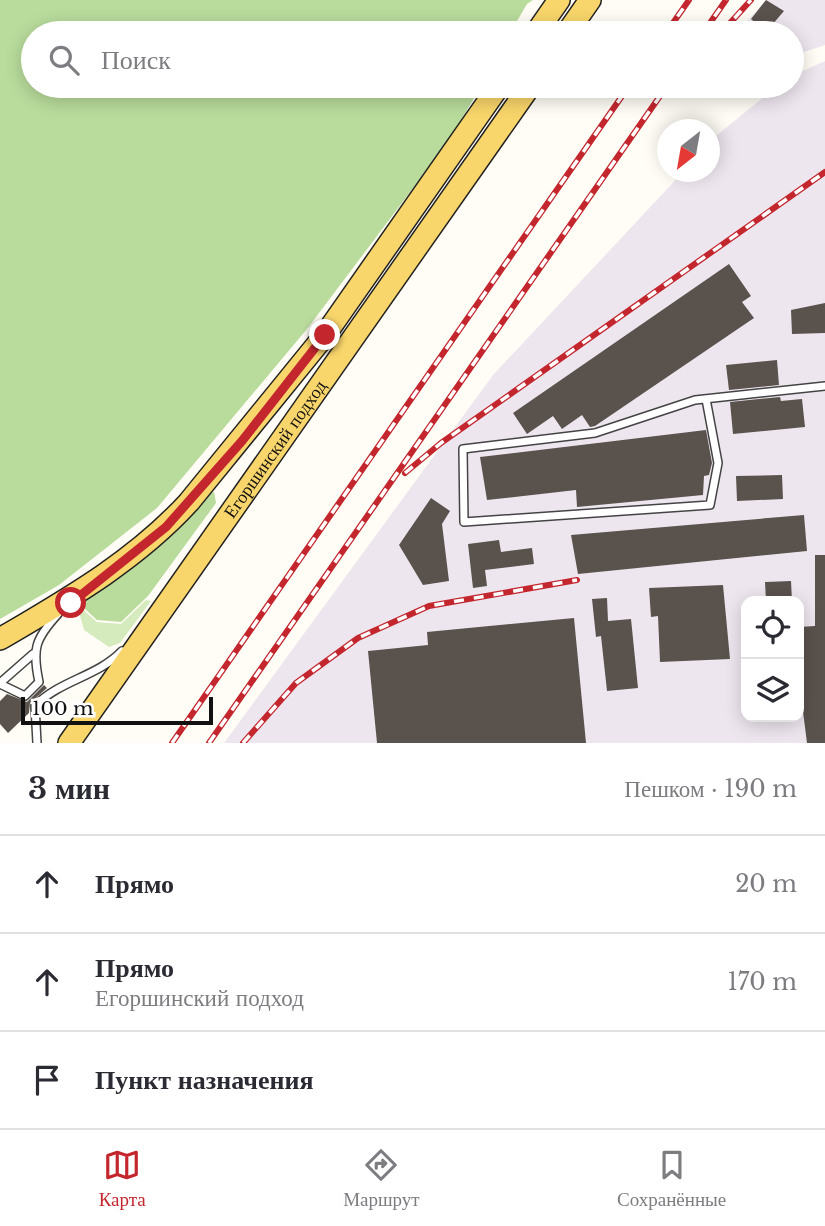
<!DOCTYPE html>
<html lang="ru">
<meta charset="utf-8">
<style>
body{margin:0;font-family:"Libre Baskerville",serif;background:#f2f2f3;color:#2b2b33}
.controls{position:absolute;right:21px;bottom:21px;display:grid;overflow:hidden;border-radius:14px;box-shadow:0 4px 18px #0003}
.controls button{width:63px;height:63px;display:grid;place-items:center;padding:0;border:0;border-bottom:2px solid #e1e1e2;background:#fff;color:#2b2b33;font:35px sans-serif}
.compass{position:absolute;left:657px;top:119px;width:63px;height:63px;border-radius:50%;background:#fff;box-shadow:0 4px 18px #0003;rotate:211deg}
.scale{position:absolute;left:21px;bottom:18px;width:192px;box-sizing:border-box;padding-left:7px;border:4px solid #111;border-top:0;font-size:19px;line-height:24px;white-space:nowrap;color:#111;-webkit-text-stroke:5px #fff;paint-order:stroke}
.stop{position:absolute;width:21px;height:21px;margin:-16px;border:5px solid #c4262e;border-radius:50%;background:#fff}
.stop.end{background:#c4262e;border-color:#fff;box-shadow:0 2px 7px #0008}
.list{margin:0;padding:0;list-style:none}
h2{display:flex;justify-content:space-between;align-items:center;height:91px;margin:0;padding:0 28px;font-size:30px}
h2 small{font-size:23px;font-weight:400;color:#7c7c81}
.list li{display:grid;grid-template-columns:46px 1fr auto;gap:21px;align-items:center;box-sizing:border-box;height:98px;padding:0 28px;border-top:2px solid #e1e1e2}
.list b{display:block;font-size:26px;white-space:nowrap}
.list p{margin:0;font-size:23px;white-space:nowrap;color:#7c7c81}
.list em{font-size:23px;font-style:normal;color:#7c7c81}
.icon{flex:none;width:38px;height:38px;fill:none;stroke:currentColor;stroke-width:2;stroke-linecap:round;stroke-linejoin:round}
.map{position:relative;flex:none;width:825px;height:743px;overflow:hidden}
.search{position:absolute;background:#fff;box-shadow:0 4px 18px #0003;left:21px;right:21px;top:21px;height:77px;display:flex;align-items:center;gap:18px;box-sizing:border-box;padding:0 24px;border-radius:38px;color:#7c7c81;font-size:26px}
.sheet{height:385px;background:#fff}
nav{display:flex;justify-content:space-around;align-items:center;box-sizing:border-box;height:98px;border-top:2px solid #e1e1e2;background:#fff;font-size:19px;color:#7c7c81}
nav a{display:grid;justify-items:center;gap:4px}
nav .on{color:#c4262e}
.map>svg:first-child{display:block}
.industrial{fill:#eee6ef;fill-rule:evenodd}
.green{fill:#d5ebbd}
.forest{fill:#b9dc9c}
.building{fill:#5a524d}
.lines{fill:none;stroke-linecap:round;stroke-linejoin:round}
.lane-casing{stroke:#444;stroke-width:10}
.primary-casing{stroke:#222;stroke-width:24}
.lane{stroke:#fff;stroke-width:7}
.primary{stroke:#f9d66b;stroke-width:21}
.rail-casing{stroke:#c4262e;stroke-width:6}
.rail{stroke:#fff;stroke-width:3.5;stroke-dasharray:10;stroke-linecap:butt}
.route{stroke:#c4262e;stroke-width:9}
.labels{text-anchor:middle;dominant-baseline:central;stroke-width:7;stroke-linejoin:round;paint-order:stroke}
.street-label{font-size:18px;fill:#111;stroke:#fff}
</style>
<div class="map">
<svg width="825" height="743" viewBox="0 0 825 743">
<rect width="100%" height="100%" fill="#fffdf5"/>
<g class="industrial">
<path d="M 766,0 L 825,0 L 825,45 L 792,56 L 792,33 L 744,33 L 741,28 Z"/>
<path d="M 825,61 L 825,743 L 224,743 L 493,375 L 683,172 L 710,172 L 710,143 L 716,136 L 777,86 L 792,86 L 792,76 ZM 746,601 L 799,601 L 799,717 L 746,717 Z"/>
</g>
<path class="green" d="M 146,600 L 151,601 L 120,643 L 109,647 L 84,630 L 79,612 L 82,609 L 97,622 L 121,624 Z"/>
<g class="forest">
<path d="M 0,0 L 533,0 L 527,4 L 510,33 L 33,33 L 33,86 L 481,86 L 450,139 L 307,329 L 157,508 L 59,585 L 0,619 Z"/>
<path d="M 214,492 L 216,503 L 148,596 L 121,622 L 97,620 L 83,607 L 83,602 L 128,567 L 203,496 Z"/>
</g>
<g class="building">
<path d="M 766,0 L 784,11 L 766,32 L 751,19 Z"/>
<path d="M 729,264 L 751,296 L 742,302 L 754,318 L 595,426 L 590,427 L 582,415 L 562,429 L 553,416 L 527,434 L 513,413 Z"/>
<path d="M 825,303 L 825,333 L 792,334 L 791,310 Z"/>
<path d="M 777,360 L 779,385 L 729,390 L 726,365 Z"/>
<path d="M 780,397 L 781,401 L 802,399 L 805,427 L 733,434 L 730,402 Z"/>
<path d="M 706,430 L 712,463 L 709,475 L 704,476 L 703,495 L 577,507 L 576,490 L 487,500 L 480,457 Z"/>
<path d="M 782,475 L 783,499 L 737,501 L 736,476 Z"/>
<path d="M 431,498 L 450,511 L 442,524 L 449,581 L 423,585 L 399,545 Z"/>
<path d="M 804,515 L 807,551 L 578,574 L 571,535 Z"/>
<path d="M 499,540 L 501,552 L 532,548 L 534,564 L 485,570 L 487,586 L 473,588 L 468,544 Z"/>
<path d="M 815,555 L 825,555 L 825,743 L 807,743 L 799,680 L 803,677 L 799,627 L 815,626 Z"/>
<path d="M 791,581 L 792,601 L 766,601 L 765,582 Z"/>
<path d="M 723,585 L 730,659 L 660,662 L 658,616 L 651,617 L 649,588 Z"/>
<path d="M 607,598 L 608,621 L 631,619 L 638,688 L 607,691 L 601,636 L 596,637 L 592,599 Z"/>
<path d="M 574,618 L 586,743 L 377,743 L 368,651 L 428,645 L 427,632 Z"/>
<path d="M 44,685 L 47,688 L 30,703 L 29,713 L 8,733 L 0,724 L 0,701 L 7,694 L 27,702 Z"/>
</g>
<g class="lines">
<defs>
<g id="lane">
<path d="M 706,399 L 718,463 L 710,505 L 464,522 L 463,449 L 595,433 L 695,400 L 825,386"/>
<path d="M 0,683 L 33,654"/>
<path d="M 0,684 L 25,696 L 39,682 C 32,649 35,639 58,614"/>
<path d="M 37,743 L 35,706 C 60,680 97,677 122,651"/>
</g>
<g id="primary">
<path d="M 536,33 L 559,0"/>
<path d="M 567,33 L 590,0"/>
<path d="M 0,639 C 68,599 135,561 189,502 L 325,335 L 499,86"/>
<path id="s1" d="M 69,743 L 530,86"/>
</g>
</defs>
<use href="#lane" class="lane-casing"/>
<use href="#primary" class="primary-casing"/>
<use href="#lane" class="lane"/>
<use href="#primary" class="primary"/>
<defs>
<g id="rail">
<path d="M 666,33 L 689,0"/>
<path d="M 703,33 L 726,0"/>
<path d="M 721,33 L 751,0"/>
<path d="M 405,473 L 441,443 L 825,172"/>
<path d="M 172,743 L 629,86"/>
<path d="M 209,743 L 667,86"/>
<path d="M 243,743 L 296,683 L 358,638 L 429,606 L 577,580"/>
</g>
</defs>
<use href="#rail" class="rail-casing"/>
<use href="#rail" class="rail"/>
</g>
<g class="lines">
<path class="route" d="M 71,603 L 166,527 L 242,441 L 325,335"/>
</g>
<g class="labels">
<g class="street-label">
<text stroke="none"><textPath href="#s1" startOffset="359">Егоршинский подход</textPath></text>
</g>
</g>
</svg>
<div class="controls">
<button><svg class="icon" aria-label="locate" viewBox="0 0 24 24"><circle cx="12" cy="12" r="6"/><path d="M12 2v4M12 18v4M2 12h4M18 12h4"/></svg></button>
<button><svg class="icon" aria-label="layers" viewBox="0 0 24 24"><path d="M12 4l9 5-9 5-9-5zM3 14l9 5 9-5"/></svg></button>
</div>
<svg class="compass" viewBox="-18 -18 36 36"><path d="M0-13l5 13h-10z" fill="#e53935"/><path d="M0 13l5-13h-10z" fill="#7c7c81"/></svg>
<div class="scale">100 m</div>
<div class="stop" style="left:71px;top:603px"></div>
<div class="stop end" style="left:325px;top:335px"></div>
<div class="search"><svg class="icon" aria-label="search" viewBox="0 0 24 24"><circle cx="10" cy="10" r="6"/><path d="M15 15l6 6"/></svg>Поиск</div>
</div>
<section class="sheet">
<h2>3 мин<small>Пешком · 190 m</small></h2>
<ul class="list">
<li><svg class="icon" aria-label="ahead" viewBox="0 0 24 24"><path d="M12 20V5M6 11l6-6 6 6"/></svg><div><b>Прямо</b></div><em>20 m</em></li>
<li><svg class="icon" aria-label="ahead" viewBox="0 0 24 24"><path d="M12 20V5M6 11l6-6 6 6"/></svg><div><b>Прямо</b><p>Егоршинский подход</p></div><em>170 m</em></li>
<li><svg class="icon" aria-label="arrive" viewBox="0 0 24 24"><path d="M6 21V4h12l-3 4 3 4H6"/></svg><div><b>Пункт назначения</b></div></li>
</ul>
</section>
<nav>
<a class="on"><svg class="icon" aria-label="map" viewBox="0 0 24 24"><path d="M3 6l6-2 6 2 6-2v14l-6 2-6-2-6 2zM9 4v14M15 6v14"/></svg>Карта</a>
<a><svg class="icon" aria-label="directions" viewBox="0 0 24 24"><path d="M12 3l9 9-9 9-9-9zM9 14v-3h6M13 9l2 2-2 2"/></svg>Маршрут</a>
<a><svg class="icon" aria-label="saved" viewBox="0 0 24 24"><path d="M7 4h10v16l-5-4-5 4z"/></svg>Сохранённые</a>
</nav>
